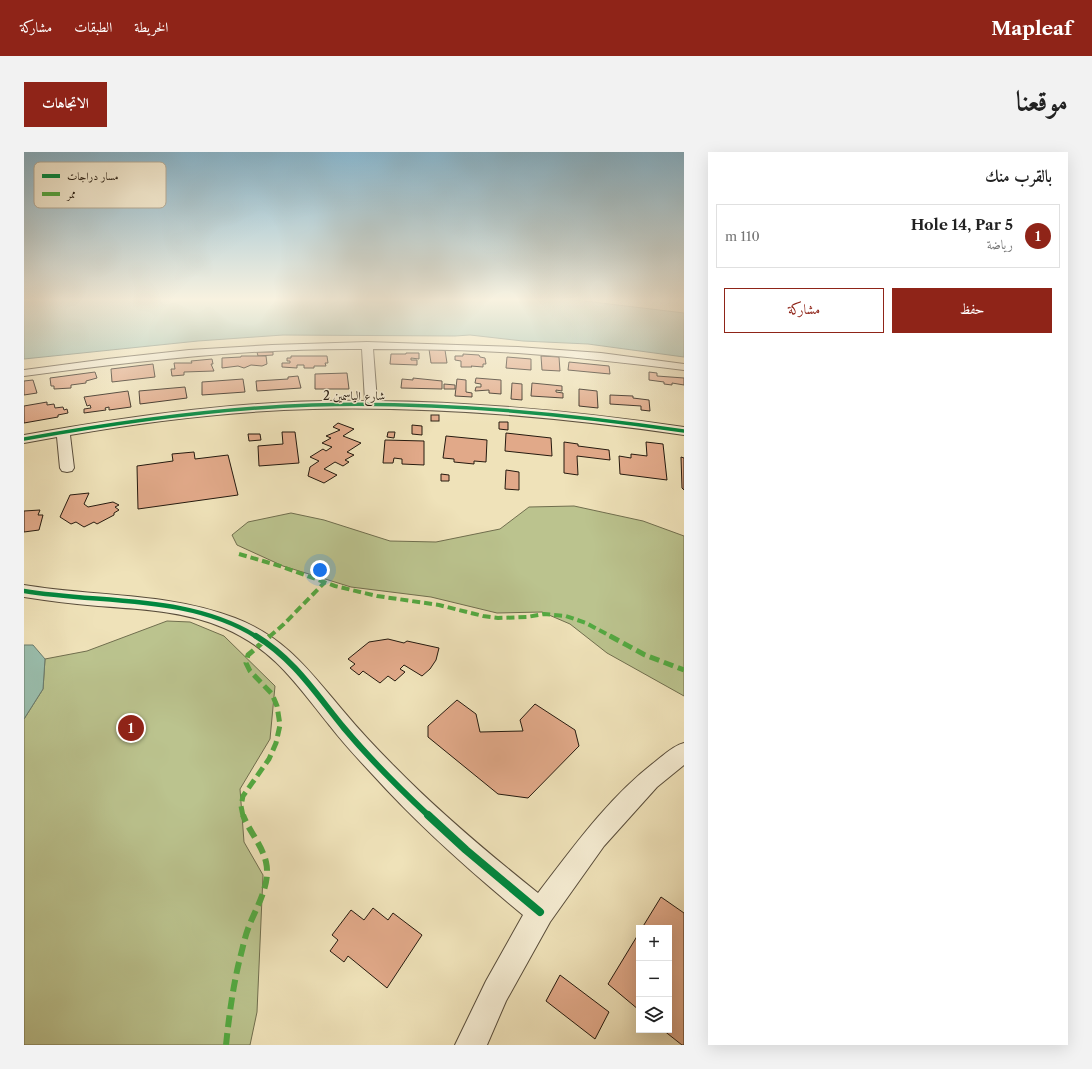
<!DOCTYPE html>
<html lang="ar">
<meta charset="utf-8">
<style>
body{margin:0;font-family:"Libre Caslon Text",Amiri,serif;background:#f2f2f2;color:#222;direction:rtl}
.controls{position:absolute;right:12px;bottom:12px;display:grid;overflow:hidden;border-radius:0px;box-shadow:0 4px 16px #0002}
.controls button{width:36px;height:36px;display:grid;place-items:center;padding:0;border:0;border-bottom:1px solid #e0e0e0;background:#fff;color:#222;font:20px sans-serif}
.you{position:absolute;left:296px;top:418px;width:14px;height:14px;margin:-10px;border:3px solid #fff;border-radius:50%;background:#1a73e8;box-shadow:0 0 0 6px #1a73e833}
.badge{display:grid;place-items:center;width:26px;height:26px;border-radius:50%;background:#8f2418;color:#fff;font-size:13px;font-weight:700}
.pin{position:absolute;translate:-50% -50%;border:2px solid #fff;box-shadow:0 1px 4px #0006}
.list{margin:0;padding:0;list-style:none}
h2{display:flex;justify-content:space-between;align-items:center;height:52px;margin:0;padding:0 16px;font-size:17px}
h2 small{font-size:13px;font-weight:400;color:#767676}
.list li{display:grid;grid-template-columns:26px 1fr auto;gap:12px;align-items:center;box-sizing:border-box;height:64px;margin:0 8px 8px;padding:0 8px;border:1px solid #e0e0e0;border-radius:0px}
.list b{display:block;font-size:15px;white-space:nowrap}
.list p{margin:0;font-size:13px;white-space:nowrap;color:#767676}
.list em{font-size:13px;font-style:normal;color:#767676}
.actions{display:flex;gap:8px;padding:12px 16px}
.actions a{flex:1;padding:9px 0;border:1px solid #8f2418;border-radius:0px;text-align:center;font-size:14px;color:#8f2418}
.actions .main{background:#8f2418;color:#fff}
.icon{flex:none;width:22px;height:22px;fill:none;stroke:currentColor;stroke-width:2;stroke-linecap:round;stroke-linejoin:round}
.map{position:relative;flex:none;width:660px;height:893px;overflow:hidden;direction:ltr;border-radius:0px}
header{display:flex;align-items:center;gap:24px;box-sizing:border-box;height:56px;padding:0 20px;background:#8f2418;color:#fff}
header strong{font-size:19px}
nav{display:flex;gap:22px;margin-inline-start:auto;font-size:14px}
.intro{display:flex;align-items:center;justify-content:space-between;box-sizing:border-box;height:96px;padding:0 24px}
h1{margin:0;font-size:28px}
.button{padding:10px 18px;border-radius:0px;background:#8f2418;color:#fff;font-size:14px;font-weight:700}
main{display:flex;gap:24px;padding:0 24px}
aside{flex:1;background:#fff;border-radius:0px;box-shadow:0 4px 16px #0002}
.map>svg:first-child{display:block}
.green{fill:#bbc38e;stroke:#706e4e}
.water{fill:#9abead;stroke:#6b7c6e}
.building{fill:#e1a989;stroke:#251a0f}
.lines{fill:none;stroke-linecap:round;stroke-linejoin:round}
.street-casing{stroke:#584c3a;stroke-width:2}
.street{fill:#f5ecd2;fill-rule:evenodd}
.quiet-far2{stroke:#53a941;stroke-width:4;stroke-dasharray:8 4;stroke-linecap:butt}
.quiet-far1{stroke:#53a941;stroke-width:5;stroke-dasharray:10 5;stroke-linecap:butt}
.quiet{stroke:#53a941;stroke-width:6;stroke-dasharray:12 6;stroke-linecap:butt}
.cycleway-far3-casing{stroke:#f5ecd2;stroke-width:5.5}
.cycleway-far2-casing{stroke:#f5ecd2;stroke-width:7}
.cycleway-far1-casing{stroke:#f5ecd2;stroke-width:8}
.cycleway-casing{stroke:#f5ecd2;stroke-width:10}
.cycleway-far3{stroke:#00873e;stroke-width:3.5}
.cycleway-far2{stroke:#00873e;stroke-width:4.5}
.cycleway-far1{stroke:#00873e;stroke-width:6}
.cycleway{stroke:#00873e;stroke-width:8}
.labels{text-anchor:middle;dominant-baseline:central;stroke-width:3;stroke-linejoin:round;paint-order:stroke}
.far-street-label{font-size:12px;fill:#251a0f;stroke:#f5ecd2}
.key{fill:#f5ecd2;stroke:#b7ad98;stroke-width:1}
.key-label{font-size:11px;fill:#251a0f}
</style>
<header>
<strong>Mapleaf</strong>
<nav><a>الخريطة</a><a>الطبقات</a><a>مشاركة</a></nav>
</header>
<div class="intro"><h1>موقعنا</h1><a class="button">الاتجاهات</a></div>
<main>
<aside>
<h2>بالقرب منك<small></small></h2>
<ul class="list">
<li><span class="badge">1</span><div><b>Hole 14, Par 5</b><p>رياضة</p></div><em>110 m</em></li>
</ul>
<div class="actions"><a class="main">حفظ</a><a>مشاركة</a></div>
</aside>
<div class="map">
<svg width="660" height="893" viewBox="0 0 660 893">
<rect width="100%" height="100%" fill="#efe2b9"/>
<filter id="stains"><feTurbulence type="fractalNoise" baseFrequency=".005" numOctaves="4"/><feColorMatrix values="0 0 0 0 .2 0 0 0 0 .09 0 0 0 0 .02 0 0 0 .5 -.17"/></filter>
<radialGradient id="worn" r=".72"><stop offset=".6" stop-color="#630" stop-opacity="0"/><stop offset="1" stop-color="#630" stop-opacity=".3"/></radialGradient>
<g class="green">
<path d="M 550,354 L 619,369 L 660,384 L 660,544 L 583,501 L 546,472 L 518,460 L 473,461 L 407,445 L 327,435 L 259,414 L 213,393 L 208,383 L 224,370 L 267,361 L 300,368 L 366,389 L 412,390 L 476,377 L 505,355 Z"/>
<path d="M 143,469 L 166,470 L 200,484 L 251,534 L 246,587 L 216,637 L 220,690 L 239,723 L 233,860 L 226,893 L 0,893 L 0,567 L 19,537 L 21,507 L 63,499 Z"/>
</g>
<g class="water">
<path d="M 0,148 L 552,148 L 660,161 L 660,205 L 564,192 L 499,189 L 446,183 L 431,184 L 259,183 L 174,189 L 0,207 Z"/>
<path d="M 0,493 L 9,493 L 21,507 L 19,537 L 0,567 Z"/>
</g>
<g class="building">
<path d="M 405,197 L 421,198 L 423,211 L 407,211 Z"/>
<path d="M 233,200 L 249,200 L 249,203 L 234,204 Z"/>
<path d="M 382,201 L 395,201 L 395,207 L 387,206 L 387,208 L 393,208 L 393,213 L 366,212 L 367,202 L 382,202 Z"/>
<path d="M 439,202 L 455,203 L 456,205 L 461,206 L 462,212 L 459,212 L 459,215 L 447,214 L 448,215 L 437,215 L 437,209 L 431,208 L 431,204 L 439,204 Z"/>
<path d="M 217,204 L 242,204 L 243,212 L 238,214 L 227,213 L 220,216 L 214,214 L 198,216 L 198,206 L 217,205 Z"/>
<path d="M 267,204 L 303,204 L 304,211 L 301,211 L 302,214 L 290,214 L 290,216 L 280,216 L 280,213 L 273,213 L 273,216 L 258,215 L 258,211 L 266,211 L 266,209 L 263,209 L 263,206 L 267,206 Z"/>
<path d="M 517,204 L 535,205 L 536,219 L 518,218 Z"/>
<path d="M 483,205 L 507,207 L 507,218 L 482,216 Z"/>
<path d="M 188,207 L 189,212 L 187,212 L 190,219 L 160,220 L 160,223 L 148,224 L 147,217 L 151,217 L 150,211 L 168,211 L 167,209 Z"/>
<path d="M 545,210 L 585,214 L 586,222 L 544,218 Z"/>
<path d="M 129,212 L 131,225 L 88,230 L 87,217 Z"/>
<path d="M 71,220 L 73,226 L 62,229 L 62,231 L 47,233 L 47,236 L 30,237 L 30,234 L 27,234 L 26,226 Z"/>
<path d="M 625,220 L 633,221 L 633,224 L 660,226 L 660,233 L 648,231 L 648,233 L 640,232 L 640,230 L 625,228 Z"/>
<path d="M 323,221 L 325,237 L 291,237 L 291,222 Z"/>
<path d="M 274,224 L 277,236 L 233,239 L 232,229 L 264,227 L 264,225 Z"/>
<path d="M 389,226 L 418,229 L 418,237 L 377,236 L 378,227 L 389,228 Z"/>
<path d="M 452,226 L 477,228 L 477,242 L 465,241 L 465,238 L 451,239 L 452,235 L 457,235 L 457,232 L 451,231 Z"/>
<path d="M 219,227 L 221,240 L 178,243 L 178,230 Z"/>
<path d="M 433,227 L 442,228 L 442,240 L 448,241 L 448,245 L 431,244 Z"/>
<path d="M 9,228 L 13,241 L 0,243 L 0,229 Z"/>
<path d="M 488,231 L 498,232 L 498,248 L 487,247 Z"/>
<path d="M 508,231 L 538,234 L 538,239 L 532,238 L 532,240 L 539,241 L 539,246 L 507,244 Z"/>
<path d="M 420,232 L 431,233 L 431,237 L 420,237 Z"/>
<path d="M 161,235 L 163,246 L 116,252 L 115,239 Z"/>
<path d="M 555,237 L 573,239 L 574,256 L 555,254 Z"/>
<path d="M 104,239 L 107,255 L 85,258 L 85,255 L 81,256 L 82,258 L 60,261 L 60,257 L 67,256 L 66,253 L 63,254 L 60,245 Z"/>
<path d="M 586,243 L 609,244 L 609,246 L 625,248 L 626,259 L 617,258 L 617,254 L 586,252 Z"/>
<path d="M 23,250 L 23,253 L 30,252 L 31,256 L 39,255 L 40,258 L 43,257 L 44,261 L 34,263 L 34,265 L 0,271 L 0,254 Z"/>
<rect x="407" y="263" width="8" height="6"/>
<path d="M 475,270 L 484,270 L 484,278 L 475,277 Z"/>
<path d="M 314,271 L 330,277 L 319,284 L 337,291 L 323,300 L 330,303 L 321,308 L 325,310 L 319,314 L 311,310 L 300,317 L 313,323 L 300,331 L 284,324 L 286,315 L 295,309 L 286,305 L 299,297 L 302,299 L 308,295 L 298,291 L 307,286 L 302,284 L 316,278 L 309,275 Z"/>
<path d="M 388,273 L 398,274 L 398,283 L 388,282 Z"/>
<path d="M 258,280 L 271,280 L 275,311 L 235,314 L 234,294 L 259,292 Z"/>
<path d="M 364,280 L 371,280 L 370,286 L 363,285 Z"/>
<path d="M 482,281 L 527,286 L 528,304 L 481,299 Z"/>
<path d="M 224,282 L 236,282 L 237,288 L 225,289 Z"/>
<path d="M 422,284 L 463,288 L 462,310 L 450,309 L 450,312 L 430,310 L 430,307 L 419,306 Z"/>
<path d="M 361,288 L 400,289 L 400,313 L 378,312 L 378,307 L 370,306 L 369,311 L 359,311 Z"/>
<path d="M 540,290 L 554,292 L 554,294 L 585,298 L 586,308 L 553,304 L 554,323 L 540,321 Z"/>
<path d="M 622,290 L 639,292 L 643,328 L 596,322 L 595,304 L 607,306 L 607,302 L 623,304 Z"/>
<path d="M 170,300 L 171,307 L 204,303 L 214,343 L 114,357 L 113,314 L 149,309 L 148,302 Z"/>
<path d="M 657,305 L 660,306 L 660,338 L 658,336 Z"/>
<path d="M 482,318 L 495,320 L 495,338 L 481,337 Z"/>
<path d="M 417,322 L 425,323 L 425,329 L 417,329 Z"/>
<path d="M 65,341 L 60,352 L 64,355 L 89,350 L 95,353 L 91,355 L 95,358 L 90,361 L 90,363 L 73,372 L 70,370 L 60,375 L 52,370 L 47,372 L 36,365 L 46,343 Z"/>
<path d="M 16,358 L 14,363 L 19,363 L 15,378 L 0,380 L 0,359 Z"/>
<path d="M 364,487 L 380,491 L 383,489 L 415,496 L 412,508 L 406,517 L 398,524 L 380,513 L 376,517 L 381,520 L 371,529 L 364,524 L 356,531 L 339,519 L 335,523 L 326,516 L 331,512 L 324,507 L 345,490 Z"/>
<path d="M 433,548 L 452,562 L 456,580 L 499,579 L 496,568 L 511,552 L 551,578 L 555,594 L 504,646 L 474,642 L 404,585 L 404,574 Z"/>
<path d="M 637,745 L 660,761 L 660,893 L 658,893 L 639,878 L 645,878 L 645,776 L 618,776 Z"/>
<path d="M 349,756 L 364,768 L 369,761 L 398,783 L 363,836 L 324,804 L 320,810 L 306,799 L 314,788 L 308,783 L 327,758 L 340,768 Z"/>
<path d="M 615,781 L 615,858 L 584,832 Z"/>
<path d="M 536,823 L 585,860 L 571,887 L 522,849 Z"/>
</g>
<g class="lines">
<defs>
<g id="street">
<path d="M 343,190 L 494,195 L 577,201 L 660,212 L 660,218 C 605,211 550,205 494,201 C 446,198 397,197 349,197 L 353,249 C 456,250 558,260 660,275 L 660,283 C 537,265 414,254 289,257 C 208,259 126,269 46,283 L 50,316 L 48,319 L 43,320 L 38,319 L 36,316 L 33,285 L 0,291 L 0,283 C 112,263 226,247 341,249 L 338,197 C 225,196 112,209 0,224 L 0,218 L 83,207 L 165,198 L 248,193 Z"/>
<path d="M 0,433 C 70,445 144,440 211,466 C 263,486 286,520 321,561 C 336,579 353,597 370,614 C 415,660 464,701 514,741 C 550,694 585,645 632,609 C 641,602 649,594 660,591 L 660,613 L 633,635 L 580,694 L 526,770 L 482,849 L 463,893 L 431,893 L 462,829 L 499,763 C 446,719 395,674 349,623 C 334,607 319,591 306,574 C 272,532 251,498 200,476 C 161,459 116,457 74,454 C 49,452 25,449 0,445 Z"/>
</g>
</defs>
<use href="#street" class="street-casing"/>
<use href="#street" class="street"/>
<g class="quiet-far2">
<path d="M 215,402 L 256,414 L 311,434 L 353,444 L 415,453 L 459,464 L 474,466 L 503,465 L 520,462 L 542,464 L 562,471 L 588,485"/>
<path d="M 245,485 L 260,472 L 300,431"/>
</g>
<g class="quiet-far1">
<path d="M 586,484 L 621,503 L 660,518"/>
<path d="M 219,664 L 217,654 L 219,644 L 245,607 L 252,591 L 256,573 L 253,554 L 248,542 L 226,519 L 222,511 L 224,503 L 246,484"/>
</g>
<path class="quiet" d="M 202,893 C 205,864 209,834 216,806 C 219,795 221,784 225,774 C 233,754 247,732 242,710 C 238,693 225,679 219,663"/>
<defs>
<path id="cycleway-far3" d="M 0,287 C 95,270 191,256 288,253 C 413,249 537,261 660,279"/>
<path id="cycleway-far2" d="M 0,439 C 77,452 165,442 233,485"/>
<path id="cycleway-far1" d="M 232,484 C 270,507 292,542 320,576 C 346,607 375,636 405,664"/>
<path id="cycleway" d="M 404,663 L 442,698 L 516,760"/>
</defs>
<use href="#cycleway-far3" class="cycleway-far3-casing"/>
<use href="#cycleway-far2" class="cycleway-far2-casing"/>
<use href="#cycleway-far1" class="cycleway-far1-casing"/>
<use href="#cycleway" class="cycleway-casing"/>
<use href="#cycleway-far3" class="cycleway-far3"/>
<use href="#cycleway-far2" class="cycleway-far2"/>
<use href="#cycleway-far1" class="cycleway-far1"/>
<use href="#cycleway" class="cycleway"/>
</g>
<linearGradient id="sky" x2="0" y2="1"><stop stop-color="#89b8d0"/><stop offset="0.54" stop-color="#f8f2e0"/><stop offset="1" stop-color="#f8f2e0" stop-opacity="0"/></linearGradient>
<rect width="660" height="273" fill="url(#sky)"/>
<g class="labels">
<g class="far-street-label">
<text x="330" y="243">شارع الياسمين 2</text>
</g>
</g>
<rect x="10" y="10" width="132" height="46" rx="6" class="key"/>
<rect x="18" y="22" width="18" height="4" fill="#00873e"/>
<rect x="18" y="40" width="18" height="4" fill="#53a941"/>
<g class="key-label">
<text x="43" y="28">مسار دراجات</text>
<text x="43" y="46">ممر</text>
</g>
<rect width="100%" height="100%" filter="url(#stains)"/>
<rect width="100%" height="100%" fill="url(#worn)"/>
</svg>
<div class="controls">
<button>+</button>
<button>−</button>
<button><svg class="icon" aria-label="layers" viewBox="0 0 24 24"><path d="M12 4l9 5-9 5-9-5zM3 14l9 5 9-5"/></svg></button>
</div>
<div class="you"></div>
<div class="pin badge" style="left:107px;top:576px">1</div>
</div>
</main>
